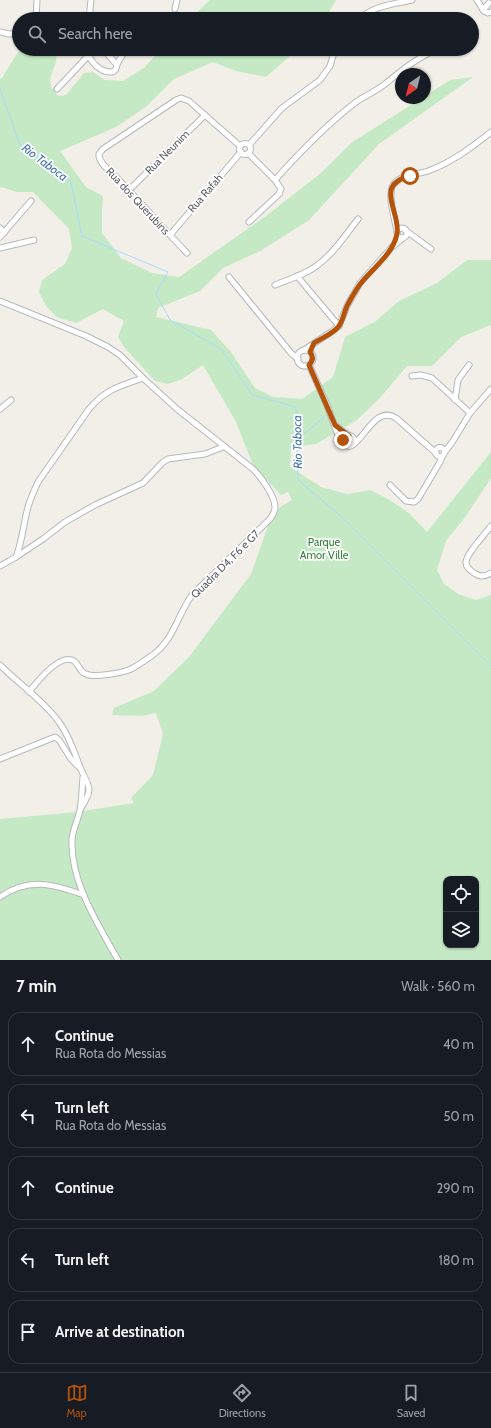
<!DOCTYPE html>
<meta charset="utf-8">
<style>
body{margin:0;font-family:Cabin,sans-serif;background:#242831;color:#f1f3f6}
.controls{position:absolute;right:12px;bottom:12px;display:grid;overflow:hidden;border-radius:8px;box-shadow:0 1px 3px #0004}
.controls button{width:36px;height:36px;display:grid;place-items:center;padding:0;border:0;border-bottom:1px solid #363941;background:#171b24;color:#f1f3f6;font:20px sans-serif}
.compass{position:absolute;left:395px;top:68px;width:36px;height:36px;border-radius:50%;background:#171b24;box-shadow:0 1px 3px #0004;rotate:215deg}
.stop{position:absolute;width:12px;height:12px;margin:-9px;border:3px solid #b45309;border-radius:50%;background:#fff}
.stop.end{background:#b45309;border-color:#fff;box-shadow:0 1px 4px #0008}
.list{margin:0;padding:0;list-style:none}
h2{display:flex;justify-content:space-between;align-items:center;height:52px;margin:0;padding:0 16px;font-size:17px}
h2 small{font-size:13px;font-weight:400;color:#9ea1a6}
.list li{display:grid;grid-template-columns:26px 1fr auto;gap:12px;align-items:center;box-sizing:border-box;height:64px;margin:0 8px 8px;padding:0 8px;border:1px solid #363941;border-radius:12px}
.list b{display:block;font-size:15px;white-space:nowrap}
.list p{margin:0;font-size:13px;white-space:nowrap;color:#9ea1a6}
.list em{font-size:13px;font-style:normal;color:#9ea1a6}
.icon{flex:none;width:22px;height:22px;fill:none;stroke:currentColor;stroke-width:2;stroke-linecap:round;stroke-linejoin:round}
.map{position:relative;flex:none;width:491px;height:960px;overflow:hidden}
.search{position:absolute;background:#171b24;box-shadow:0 1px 3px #0004;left:12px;right:12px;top:12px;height:44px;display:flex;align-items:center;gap:10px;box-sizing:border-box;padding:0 14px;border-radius:22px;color:#9ea1a6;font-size:15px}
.sheet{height:412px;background:#171b24}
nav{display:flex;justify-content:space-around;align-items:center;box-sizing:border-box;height:56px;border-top:1px solid #363941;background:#171b24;font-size:11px;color:#9ea1a6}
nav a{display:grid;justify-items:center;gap:2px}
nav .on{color:#b45309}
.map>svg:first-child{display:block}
.green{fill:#c5e8c5;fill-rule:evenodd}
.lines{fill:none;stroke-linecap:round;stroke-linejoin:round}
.stream{stroke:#aadaff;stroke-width:1}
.minor-casing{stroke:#b5b8bc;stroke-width:7}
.minor{stroke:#fff;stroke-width:5}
.route{stroke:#b45309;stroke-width:5}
.labels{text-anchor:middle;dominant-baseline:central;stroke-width:3.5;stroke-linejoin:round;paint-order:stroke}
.street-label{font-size:11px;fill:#5f6368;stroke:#fff}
.park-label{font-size:11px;fill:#348238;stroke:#fff}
.water-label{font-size:12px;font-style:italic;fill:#4174aa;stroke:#fff}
</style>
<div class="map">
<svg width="491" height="960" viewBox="0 0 491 960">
<rect width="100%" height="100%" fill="#f1efe8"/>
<g class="green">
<path d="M 210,0 L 336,0 L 325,19 L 190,19 Z"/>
<path d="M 23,49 L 57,49 L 56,62 L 50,78 L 51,87 L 58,96 L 66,95 L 84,73 L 93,72 L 105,80 L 123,81 L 144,68 L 161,49 L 298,49 L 266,77 L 236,71 L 213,62 L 174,79 L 147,106 L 116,127 L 60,151 L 86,187 L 103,196 L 102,212 L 102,233 L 121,258 L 152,273 L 179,277 L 266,216 L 321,173 L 351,143 L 422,98 L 425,98 L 425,96 L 450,80 L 473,77 L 379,144 L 309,220 L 262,250 L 223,268 L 200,291 L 158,308 L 156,317 L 211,330 L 231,352 L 255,388 L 273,397 L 302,399 L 333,377 L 345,337 L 376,321 L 399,301 L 437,283 L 467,260 L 491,260 L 491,325 L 461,337 L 432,366 L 407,366 L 379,399 L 357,420 L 316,444 L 291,447 L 290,467 L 321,487 L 347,494 L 370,490 L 388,499 L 409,513 L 427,532 L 491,452 L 491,478 L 466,516 L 446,541 L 437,570 L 444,584 L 458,594 L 476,600 L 491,595 L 491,960 L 0,960 L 0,819 L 77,812 L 134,803 L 131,798 L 153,775 L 163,734 L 156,713 L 142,716 L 112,715 L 114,708 L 154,691 L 189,657 L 251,574 L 268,526 L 280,507 L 292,500 L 288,492 L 281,495 L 253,465 L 236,422 L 203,365 L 182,379 L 168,384 L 155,381 L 124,347 L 118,337 L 124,321 L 103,309 L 76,323 L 57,317 L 46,306 L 39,292 L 42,280 L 65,264 L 72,248 L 69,229 L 33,192 L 17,192 L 1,187 L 0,188 L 0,79 L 2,78 L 18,52 ZM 446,879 L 476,879 L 476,945 L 446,945 Z"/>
</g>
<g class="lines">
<g class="stream">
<path d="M 0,88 L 19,143 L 71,182 L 82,236 L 168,272 L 156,294 L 170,320 L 221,349 L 252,395 L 296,407 L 298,480 L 344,519 L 491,666"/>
<path d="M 297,440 L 328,414"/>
</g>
<defs>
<g id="minor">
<path d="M 477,0 L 484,11 L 488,13 L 491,12"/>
<path d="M 175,9 L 177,0"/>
<path d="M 483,10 L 489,3"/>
<path d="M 36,19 L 37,0"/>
<path d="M 89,19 L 91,0"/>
<path d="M 358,19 C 377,5 390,5 412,0"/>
<path d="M 0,32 L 9,34 L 19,33"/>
<path d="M 88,49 C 88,61 100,73 113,72 L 116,69 L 117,65 L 103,49"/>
<path d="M 117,64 L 126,49"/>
<path d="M 57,89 L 89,55"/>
<circle cx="245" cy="149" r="5.5"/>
<path d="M 249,145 L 282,108 L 320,80 L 330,66 L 335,49"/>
<path d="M 248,153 L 275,180 L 281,189 L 279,194 L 249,222"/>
<path d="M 275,180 C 300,152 326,125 356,102 C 365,96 376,91 385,84 C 399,73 412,61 429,53"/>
<path d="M 129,190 L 205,115"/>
<path d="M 0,228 L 4,233"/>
<circle cx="402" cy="233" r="5"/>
<path d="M 405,230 L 431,249"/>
<path d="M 397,232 C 395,219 388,198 392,187 C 398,174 417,175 428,171 C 451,163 472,147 491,132"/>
<path d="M 170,235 L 241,152"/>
<path d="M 0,237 L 31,201"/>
<path d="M 0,248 L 34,240"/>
<path d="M 187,253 C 163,228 141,203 117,178 C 111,172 98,163 99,154 L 103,149 L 176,100 L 181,98 L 189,101 L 240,146"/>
<path d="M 297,276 L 339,326"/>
<path d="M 229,277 L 291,353 L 298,359"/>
<path d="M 275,285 C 290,279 307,274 319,264 C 335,252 346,234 358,219"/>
<path d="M 0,301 L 86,336 L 108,347 L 120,355 L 143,378 L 177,409 L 253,469 C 261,477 275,496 275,507 C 275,512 273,515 270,519 L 192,595 C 178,614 174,639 154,654 C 147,659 139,665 131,669 C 122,673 94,678 86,674 C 79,672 79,664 74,661 C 60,652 36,683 29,692"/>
<path d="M 304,350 L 331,332 L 339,326 L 347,306 L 360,283 L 392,247 L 403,238"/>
<circle cx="305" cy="358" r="8"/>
<path d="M 309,365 L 327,405 L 339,438 L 344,444"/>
<path d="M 412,376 L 421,375 L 432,378 L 470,413"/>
<path d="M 455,400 L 458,380 L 469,365"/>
<path d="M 0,409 L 11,400"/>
<path d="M 335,425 L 349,436"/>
<circle cx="349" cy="441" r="5.5"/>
<path d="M 354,444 C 366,435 377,406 396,418 L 436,453"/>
<circle cx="440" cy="452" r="4.5"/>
<path d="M 445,452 L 453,441 L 470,413 L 491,389"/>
<path d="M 390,485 L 406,501 L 414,502 L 418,499 L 440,462 L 442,457"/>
<path d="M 491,526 C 486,533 465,555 466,563 C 466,567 470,570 474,573 C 480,577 484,577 491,573"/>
<path d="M 16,557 L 43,539 L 65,522 L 95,505 L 143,483 L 163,462 L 168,459 L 205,454 L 223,447"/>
<path d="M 0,566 L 16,557 C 22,542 23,527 27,511 C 29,501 34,491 38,482 L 89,409 C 105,390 119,386 143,378"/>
<path d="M 0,665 C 19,684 44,701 59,722 C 69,735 74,752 80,767 C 88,787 95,786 81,808"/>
<path d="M 0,759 L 55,737 L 59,740 L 71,759 L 79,767"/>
<path d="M 83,777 C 82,788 82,799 80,810 C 78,820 73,829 72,839 C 70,882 98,924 118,960"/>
<path d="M 0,897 C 29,877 53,884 84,895"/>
</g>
</defs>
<use href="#minor" class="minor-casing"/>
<use href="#minor" class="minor"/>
</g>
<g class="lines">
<path class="route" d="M 343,440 L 345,437 L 349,436 L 335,425 L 309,365 C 313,361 314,357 310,352 L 314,343 C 322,338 333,334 339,326 C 343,320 344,313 347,306 C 351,299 356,289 361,283 C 373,268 393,254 397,234 C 401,212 373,185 410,176"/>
</g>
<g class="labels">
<g class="street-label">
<text transform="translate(167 152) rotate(-45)">Rua Neunim</text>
<text transform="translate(205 193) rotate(-49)">Rua Rafah</text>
<text transform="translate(138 201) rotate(47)">Rua dos Querubins</text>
<text transform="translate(225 564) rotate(-45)">Quadra D4, F6 e G7</text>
</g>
<g class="park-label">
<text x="324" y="542">Parque<tspan x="324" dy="13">Amor Ville</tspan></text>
</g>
<g class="water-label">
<text transform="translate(45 162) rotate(37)">Rio Taboca</text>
<text transform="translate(297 442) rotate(-91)">Rio Taboca</text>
</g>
</g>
</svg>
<div class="controls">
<button><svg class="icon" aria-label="locate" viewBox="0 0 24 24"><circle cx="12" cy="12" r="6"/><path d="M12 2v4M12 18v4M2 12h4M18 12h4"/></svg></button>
<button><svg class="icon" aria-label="layers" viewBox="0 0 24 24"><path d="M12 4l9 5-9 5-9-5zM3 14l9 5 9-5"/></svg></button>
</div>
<svg class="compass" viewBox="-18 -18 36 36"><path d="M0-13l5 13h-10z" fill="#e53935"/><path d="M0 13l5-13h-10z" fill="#9ea1a6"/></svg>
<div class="stop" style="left:410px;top:176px"></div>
<div class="stop end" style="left:343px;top:440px"></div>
<div class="search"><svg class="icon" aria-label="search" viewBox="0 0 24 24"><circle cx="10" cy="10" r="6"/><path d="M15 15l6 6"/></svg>Search here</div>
</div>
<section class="sheet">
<h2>7 min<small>Walk · 560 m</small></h2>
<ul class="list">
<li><svg class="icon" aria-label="ahead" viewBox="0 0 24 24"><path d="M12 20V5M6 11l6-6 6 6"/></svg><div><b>Continue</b><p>Rua Rota do Messias</p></div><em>40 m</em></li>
<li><svg class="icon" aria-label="left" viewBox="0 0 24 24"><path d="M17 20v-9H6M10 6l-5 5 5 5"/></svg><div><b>Turn left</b><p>Rua Rota do Messias</p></div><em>50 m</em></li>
<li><svg class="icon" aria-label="ahead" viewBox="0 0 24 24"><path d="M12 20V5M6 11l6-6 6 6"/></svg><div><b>Continue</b></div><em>290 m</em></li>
<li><svg class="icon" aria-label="left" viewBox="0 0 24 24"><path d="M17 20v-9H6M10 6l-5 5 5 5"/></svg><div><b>Turn left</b></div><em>180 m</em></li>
<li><svg class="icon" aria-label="arrive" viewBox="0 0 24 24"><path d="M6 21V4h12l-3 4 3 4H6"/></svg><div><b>Arrive at destination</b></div></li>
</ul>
</section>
<nav>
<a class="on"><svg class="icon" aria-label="map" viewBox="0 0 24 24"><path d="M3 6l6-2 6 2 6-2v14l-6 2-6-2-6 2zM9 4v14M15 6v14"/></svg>Map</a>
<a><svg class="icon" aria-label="directions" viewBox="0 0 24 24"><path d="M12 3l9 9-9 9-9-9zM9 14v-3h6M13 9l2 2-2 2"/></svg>Directions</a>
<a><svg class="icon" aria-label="saved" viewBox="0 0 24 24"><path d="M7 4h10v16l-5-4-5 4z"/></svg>Saved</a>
</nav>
